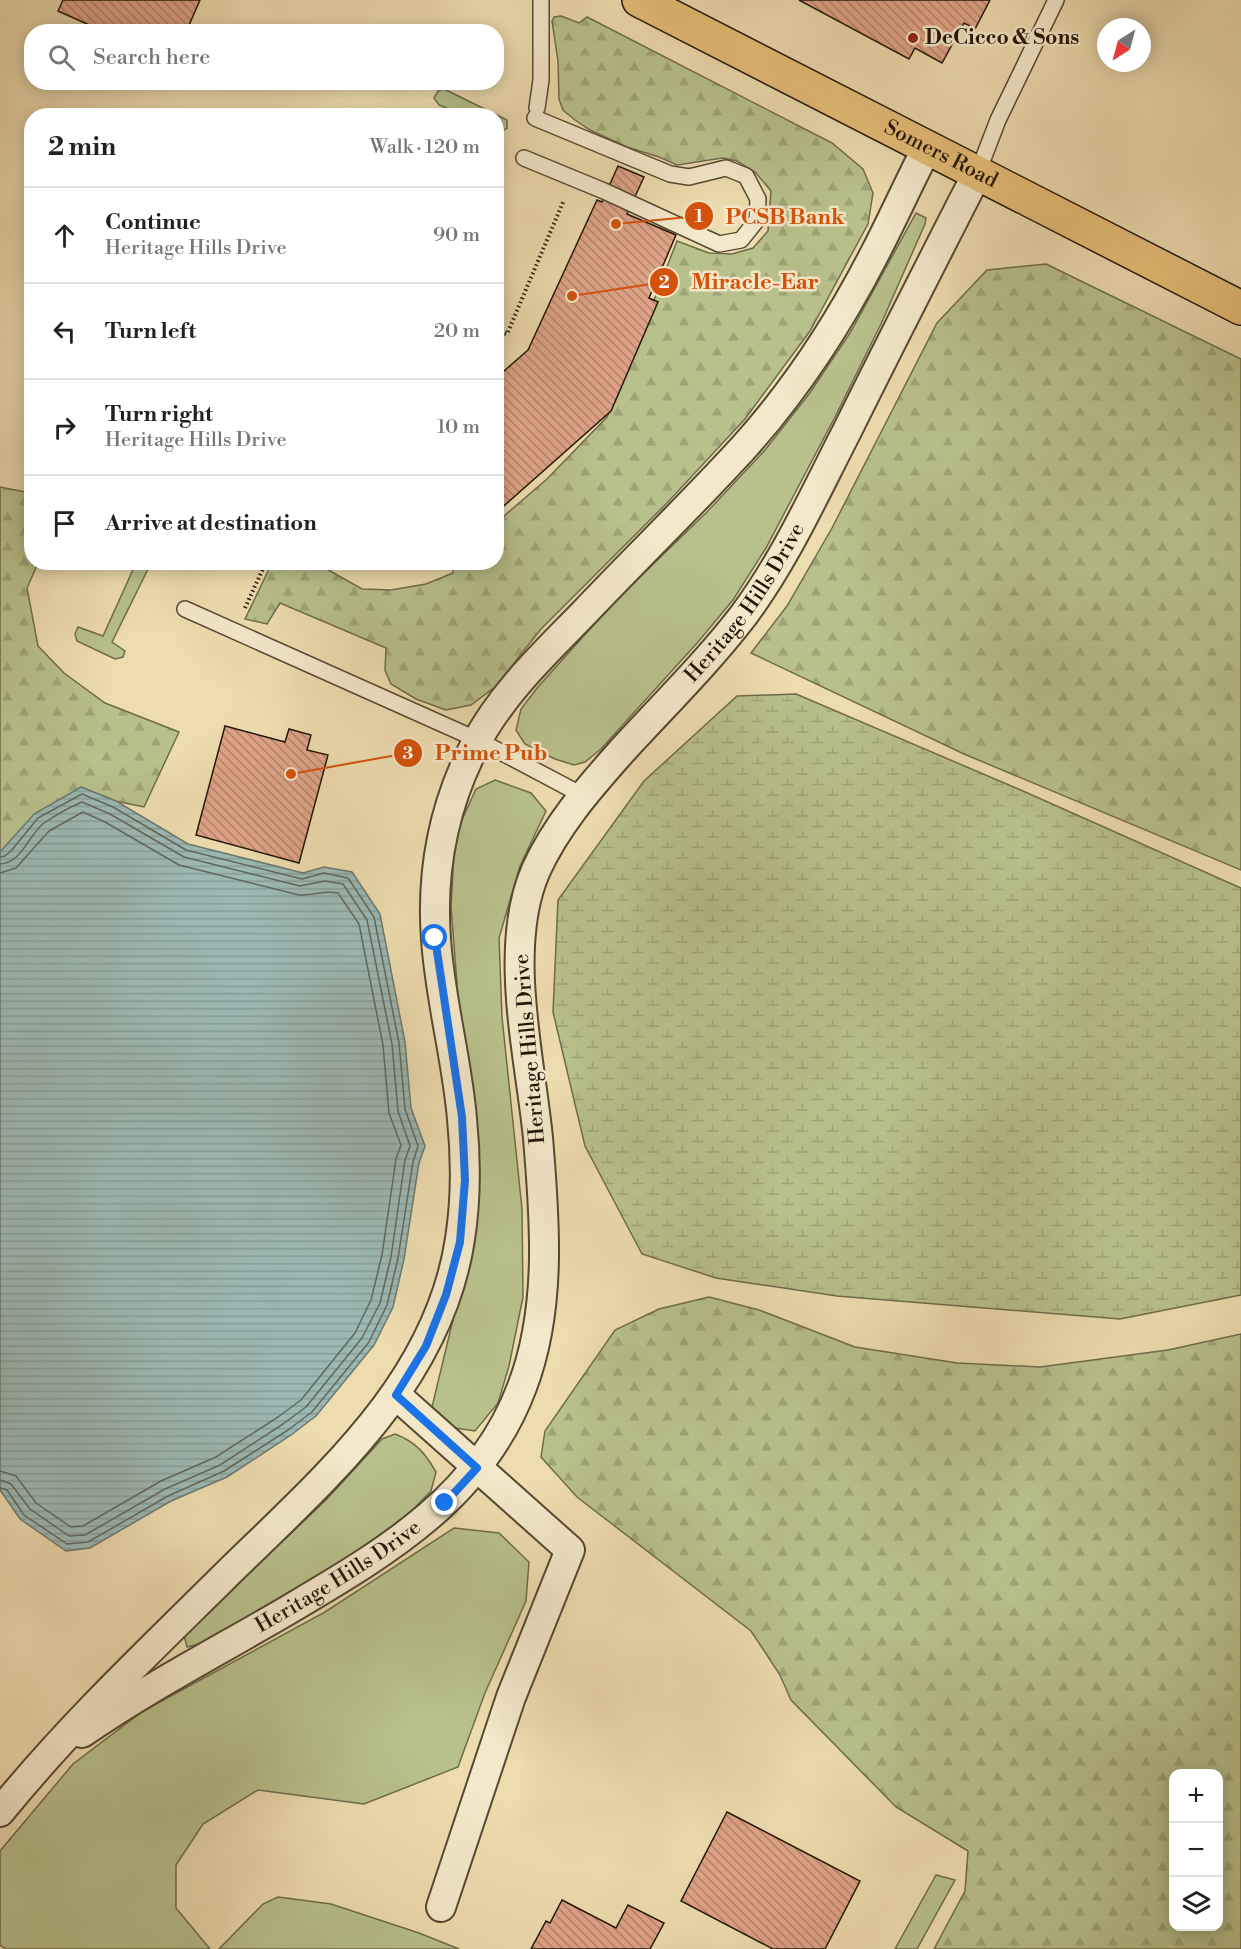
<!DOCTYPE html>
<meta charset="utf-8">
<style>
body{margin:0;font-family:"Libre Bodoni",serif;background:#f2f2f2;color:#202124}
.controls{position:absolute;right:18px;bottom:18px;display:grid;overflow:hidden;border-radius:12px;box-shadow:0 3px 15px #0003}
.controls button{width:54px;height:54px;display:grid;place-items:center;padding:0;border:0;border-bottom:2px solid #e0e0e0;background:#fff;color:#202124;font:30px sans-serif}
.compass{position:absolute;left:1097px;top:18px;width:54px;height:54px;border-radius:50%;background:#fff;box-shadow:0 3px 15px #0003;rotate:216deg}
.stop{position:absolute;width:18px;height:18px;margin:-14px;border:4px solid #1a73e8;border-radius:50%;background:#fff}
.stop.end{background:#1a73e8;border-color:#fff;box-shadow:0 2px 6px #0008}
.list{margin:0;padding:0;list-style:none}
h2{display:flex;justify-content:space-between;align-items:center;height:78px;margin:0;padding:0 24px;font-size:26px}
h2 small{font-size:20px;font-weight:400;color:#757577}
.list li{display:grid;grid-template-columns:39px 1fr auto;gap:18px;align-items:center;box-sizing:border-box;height:96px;padding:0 24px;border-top:2px solid #e0e0e0}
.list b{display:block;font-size:22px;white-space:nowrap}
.list p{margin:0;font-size:20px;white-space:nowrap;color:#757577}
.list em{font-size:20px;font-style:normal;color:#757577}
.icon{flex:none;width:33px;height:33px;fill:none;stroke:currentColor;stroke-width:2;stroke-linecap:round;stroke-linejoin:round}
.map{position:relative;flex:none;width:1241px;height:1949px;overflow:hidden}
.search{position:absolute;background:#fff;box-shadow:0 3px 15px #0003;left:24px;top:24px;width:480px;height:66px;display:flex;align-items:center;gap:15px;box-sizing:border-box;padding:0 21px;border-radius:24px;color:#757577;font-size:22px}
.panel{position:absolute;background:#fff;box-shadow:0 3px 15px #0003;left:24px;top:108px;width:480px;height:462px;border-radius:24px}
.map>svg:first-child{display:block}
.green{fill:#b8c08b;stroke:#6e6b4a;stroke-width:1.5}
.forest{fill:url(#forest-firs);stroke:#6e6b4a;stroke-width:1.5;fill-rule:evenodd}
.wetland{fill:url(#wetland-marsh);stroke:#6e6b4a;stroke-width:1.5}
.water{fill:url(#water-rules);stroke:#6c7870;stroke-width:1.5}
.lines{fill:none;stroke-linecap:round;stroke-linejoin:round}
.shore{stroke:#60685e;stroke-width:1.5}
.building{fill:url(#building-back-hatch);stroke:#231609;stroke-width:1.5}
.lane-casing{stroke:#564832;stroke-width:18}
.street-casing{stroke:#564832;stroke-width:32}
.primary-casing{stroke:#231609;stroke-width:36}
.path{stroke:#231609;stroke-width:4;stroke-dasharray:1.5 3;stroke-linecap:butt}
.lane{stroke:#f3e8ca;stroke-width:15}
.street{stroke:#f3e8ca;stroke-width:28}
.primary{stroke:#e6be77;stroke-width:33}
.route{stroke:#1a73e8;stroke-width:8}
.poi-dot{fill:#8f2418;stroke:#f3e8ca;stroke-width:2}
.labels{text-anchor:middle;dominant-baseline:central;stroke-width:5;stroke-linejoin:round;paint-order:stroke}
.poi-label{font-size:21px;font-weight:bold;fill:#231609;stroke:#f3e8ca;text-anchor:start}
.street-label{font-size:21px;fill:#231609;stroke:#f3e8ca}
.leader{fill:none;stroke:#d4520c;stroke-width:2}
.callout-dot{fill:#d4520c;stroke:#f3e8ca;stroke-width:2}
.mark-label{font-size:18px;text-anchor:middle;font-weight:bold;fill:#fff}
.callout-label{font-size:22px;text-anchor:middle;font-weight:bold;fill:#d4520c;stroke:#f3e8ca;stroke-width:5;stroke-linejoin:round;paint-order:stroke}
</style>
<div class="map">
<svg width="1241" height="1949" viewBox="0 0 1241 1949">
<defs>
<pattern id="forest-firs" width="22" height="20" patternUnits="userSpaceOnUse" patternTransform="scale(1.5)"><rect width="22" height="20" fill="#b8c08b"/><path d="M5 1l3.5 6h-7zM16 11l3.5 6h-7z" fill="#9ea477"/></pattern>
<pattern id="wetland-marsh" width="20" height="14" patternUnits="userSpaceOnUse" patternTransform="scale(1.5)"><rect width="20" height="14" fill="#b8c08b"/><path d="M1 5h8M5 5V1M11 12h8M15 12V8" fill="none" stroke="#9ea477"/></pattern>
<pattern id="water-rules" width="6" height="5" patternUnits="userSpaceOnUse" patternTransform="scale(1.5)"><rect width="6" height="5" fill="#9cb9b4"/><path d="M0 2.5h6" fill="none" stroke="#869e99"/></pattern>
<pattern id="building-back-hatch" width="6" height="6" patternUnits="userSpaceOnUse" patternTransform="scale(1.5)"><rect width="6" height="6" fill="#dfa388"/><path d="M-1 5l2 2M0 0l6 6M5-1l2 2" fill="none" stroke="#b4846d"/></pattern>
</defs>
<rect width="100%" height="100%" fill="#eddcae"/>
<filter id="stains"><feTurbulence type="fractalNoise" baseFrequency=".00333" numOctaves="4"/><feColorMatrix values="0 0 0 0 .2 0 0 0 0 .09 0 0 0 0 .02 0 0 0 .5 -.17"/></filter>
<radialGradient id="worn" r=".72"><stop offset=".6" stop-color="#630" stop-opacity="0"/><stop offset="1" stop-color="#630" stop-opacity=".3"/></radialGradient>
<g class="green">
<path d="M 444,89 L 507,120 L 507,128 L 501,132 L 497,130 L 496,116 L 457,115 L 458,113 L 439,105 L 434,98 L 438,91 Z"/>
<path d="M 916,213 L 926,218 L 925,224 L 881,324 L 835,417 L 766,548 L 733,600 L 698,642 L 601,749 L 585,762 L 574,765 L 555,759 L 525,744 L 516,730 L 521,709 L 537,688 L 616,600 L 706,513 L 765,450 L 809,394 L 850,333 Z"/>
<path d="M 136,563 L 151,563 L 112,642 L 125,651 L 123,657 L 115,659 L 77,641 L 75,634 L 78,627 L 103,636 Z"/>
<path d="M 495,780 L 531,793 L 546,811 L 520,866 L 499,938 L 502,1017 L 522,1209 L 523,1297 L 509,1366 L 498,1403 L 475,1431 L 455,1428 L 432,1407 L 476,1224 L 451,907 L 455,835 L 476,789 Z"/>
<path d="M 395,1434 C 416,1442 425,1453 436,1472 L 431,1491 L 398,1525 L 336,1564 L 203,1643 L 187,1647 L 184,1635 L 327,1499 L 382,1439 Z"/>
<path d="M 454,1528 L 499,1533 L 529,1562 L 526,1601 L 485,1693 L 458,1767 L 364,1804 L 258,1790 L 203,1824 L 176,1865 L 176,1908 L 210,1949 L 6,1949 L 0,1945 L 0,1851 L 73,1764 L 143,1711 L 325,1612 Z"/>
<path d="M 936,1875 L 955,1880 L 917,1949 L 895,1949 Z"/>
<path d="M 278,1897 L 331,1904 L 419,1933 L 459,1949 L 219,1949 L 263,1904 Z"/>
</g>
<g class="forest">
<path d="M 561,16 L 579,23 L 587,17 L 832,143 L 863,169 L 873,193 L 868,224 L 810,331 L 745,419 L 667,503 L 541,629 L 495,687 L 471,705 L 446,710 L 416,699 L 391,684 L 385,670 L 386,648 L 280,603 L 267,624 L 245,619 L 272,563 L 316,563 L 362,589 L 391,590 L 426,584 L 453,573 L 454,563 L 496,562 L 497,522 L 547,479 L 607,417 L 622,382 L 677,241 L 709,253 L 732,254 L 753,248 L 768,231 L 771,191 L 755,172 L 737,161 L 723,158 L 677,165 L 659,157 L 627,147 L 590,130 L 575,120 L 563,110 L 559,99 L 558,61 L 552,21 L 554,17 Z"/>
<path d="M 1046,264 L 1241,359 L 1241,870 L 964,754 L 751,653 L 787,606 L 832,528 L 937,323 L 987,270 Z"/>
<path d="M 0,487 L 31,493 L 32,562 L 38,563 L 27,588 L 38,646 L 64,673 L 105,703 L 179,732 L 144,807 L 115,801 L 81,787 L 0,852 Z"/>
<path d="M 709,1297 L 759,1310 L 855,1347 L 957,1363 L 1040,1367 L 1168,1350 L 1241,1334 L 1241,1949 L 934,1949 L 965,1891 L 968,1851 L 896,1807 L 791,1700 L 780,1675 L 751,1631 L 577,1497 L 541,1457 L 545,1431 L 615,1330 L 659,1309 ZM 1174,1774 L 1218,1774 L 1218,1926 L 1174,1926 Z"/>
</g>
<path class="wetland" d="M 796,694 L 1023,791 L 1241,888 L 1241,1295 L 1120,1319 L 837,1296 L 716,1278 L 642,1254 L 585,1146 L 553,1012 L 558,900 L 644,781 L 737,696 Z"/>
<path class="water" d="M 81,787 L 116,801 L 188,844 L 303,873 L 324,867 L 352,872 L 380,914 L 405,1042 L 411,1108 L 425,1146 L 419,1163 L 404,1259 L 393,1307 L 374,1345 L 316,1416 L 291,1435 L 227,1477 L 171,1501 L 90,1548 L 66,1551 L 20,1519 L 0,1490 L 0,852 L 34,814 Z"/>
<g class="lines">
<g class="shore">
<path d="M 0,857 L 5,856 L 11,851 L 38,818 L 82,794 L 113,807 L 186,850 L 302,879 L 324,873 L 348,878 L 374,917 L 399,1043 L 405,1109 L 418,1146 L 413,1162 L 398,1258 L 387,1305 L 369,1342 L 312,1412 L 288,1430 L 224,1471 L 168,1496 L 88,1542 L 67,1544 L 24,1515 L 7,1490 L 0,1488"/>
<path d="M 0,864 C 22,863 29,834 44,823 C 56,815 70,807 82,802 L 110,814 L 184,857 L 300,886 L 325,881 L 343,884 L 367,920 L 392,1044 L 398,1111 L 410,1146 L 405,1160 L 391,1257 L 380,1303 L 362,1338 L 306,1407 L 283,1424 L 220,1465 L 165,1489 L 85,1535 L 69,1536 L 30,1509 L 11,1484 L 0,1480"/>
<path d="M 0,873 L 16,868 L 49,831 L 83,812 L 105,822 L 179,865 L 299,895 C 313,896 324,890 338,893 L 359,924 L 383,1045 L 389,1113 L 401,1145 L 396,1159 L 382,1255 L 371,1300 L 355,1333 L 301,1400 L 278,1417 L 216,1457 L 161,1481 L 83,1526 L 71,1527 L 36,1503 L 16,1476 L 0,1471"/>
</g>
</g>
<g class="building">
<path d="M 63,0 L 200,0 L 186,32 L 105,32 L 58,11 Z"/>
<path d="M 799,0 L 990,0 L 975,29 L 964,23 L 942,63 L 915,48 L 909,59 Z"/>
<path d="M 618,166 L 644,177 L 627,214 L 676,235 L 649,298 L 658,302 L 611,411 L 496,513 L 496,378 L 528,350 L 597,200 L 602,202 Z"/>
<path d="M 419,562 L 454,562 L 454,563 L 421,569 Z"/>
<path d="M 225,726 L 285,742 L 289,729 L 311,735 L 307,750 L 328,755 L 299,863 L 196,835 Z"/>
<path d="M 727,1812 L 860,1881 L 825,1949 L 773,1949 L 681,1901 Z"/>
<path d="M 562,1900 L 616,1928 L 628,1905 L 664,1923 L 650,1949 L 531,1949 L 546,1921 L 550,1923 Z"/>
</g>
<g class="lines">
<defs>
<g id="lane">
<path d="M 537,108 L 541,80 L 541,0"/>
<path d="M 524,158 L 604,191 L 719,244 L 741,240 L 757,220 L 758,199 L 746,176 L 726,168 L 689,177 L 670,174 L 535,118"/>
<path d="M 978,172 L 998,120 L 1056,0"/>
<path d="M 185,609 L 478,740 L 582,795"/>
</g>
<g id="street">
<path d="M 396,1395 L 570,1550 L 511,1697 L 441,1907"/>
<path id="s1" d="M 82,1733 C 149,1687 220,1650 290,1609 C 386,1552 481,1497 522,1387 C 552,1309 545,1220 538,1138 C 530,1057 502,947 536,870 C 556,826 588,789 620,753 C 661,708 706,664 743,616 C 785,560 815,493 847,431 C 890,344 934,258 978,172"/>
<path d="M 0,1812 C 69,1727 145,1655 222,1579 C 321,1481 438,1385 460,1239 C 466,1200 466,1158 462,1119 C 457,1059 440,1000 436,939 C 431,871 444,805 475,745 C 501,694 545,653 584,613 C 637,557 693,503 745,446 C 796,389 839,323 874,255 C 893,219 909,182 928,146"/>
</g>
<g id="primary">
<path id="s2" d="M 639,0 L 1241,308"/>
</g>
</defs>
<use href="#lane" class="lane-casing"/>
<use href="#street" class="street-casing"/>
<use href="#primary" class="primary-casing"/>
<g class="path">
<path d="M 496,331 L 507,334 L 564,200"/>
<path d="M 245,608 L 266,562"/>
</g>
<use href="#lane" class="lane"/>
<use href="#street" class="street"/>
<use href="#primary" class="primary"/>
</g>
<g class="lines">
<path class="route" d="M 435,938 L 462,1117 L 465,1180 L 460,1242 L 446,1295 L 426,1346 L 396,1395 L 477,1468 L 445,1503"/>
</g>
<circle class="poi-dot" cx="913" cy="38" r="6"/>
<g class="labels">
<g class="poi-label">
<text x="925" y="38">DeCicco &amp; Sons</text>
</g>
<g class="street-label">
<text stroke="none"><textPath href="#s2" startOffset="339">Somers Road</textPath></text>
<text stroke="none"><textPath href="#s1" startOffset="1434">Heritage Hills Drive</textPath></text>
<text transform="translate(530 1049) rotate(-95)">Heritage Hills Drive</text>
<text stroke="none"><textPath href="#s1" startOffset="300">Heritage Hills Drive</textPath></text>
</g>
</g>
<path class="leader" d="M616 224L699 216M572 296L664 282M291 774L408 753"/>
<g class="callout-dot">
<circle cx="616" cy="224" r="6"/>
<circle cx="572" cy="296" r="6"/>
<circle cx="291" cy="774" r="6"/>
<circle cx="699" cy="216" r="15"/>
<circle cx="664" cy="282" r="15"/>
<circle cx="408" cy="753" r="15"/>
</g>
<g class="mark-label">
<text x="699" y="222">1</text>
<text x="664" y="288">2</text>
<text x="408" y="759">3</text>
</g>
<g class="callout-label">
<text x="785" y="224">PCSB Bank</text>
<text x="755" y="289">Miracle-Ear</text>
<text x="491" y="760">Prime Pub</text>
</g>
<rect width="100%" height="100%" filter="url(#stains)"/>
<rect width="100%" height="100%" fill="url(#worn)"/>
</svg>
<div class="controls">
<button>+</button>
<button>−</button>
<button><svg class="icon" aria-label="layers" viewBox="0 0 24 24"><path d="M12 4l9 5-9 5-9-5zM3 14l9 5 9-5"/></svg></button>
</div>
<svg class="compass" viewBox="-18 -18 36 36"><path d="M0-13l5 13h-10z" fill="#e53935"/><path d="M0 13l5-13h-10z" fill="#757577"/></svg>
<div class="stop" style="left:435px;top:938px"></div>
<div class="stop end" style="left:445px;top:1503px"></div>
<div class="search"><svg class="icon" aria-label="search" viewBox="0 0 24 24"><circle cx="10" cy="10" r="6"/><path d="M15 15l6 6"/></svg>Search here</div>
<section class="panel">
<h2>2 min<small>Walk · 120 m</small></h2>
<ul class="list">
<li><svg class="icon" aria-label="ahead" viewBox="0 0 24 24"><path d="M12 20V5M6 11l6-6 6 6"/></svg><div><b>Continue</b><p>Heritage Hills Drive</p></div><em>90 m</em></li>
<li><svg class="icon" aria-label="left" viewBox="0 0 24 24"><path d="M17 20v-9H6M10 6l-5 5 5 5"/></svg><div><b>Turn left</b></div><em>20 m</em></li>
<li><svg class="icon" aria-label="right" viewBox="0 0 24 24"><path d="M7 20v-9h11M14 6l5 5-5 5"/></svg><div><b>Turn right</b><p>Heritage Hills Drive</p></div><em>10 m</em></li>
<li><svg class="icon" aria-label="arrive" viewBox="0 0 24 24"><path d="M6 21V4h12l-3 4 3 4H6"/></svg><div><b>Arrive at destination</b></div></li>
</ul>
</section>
</div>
